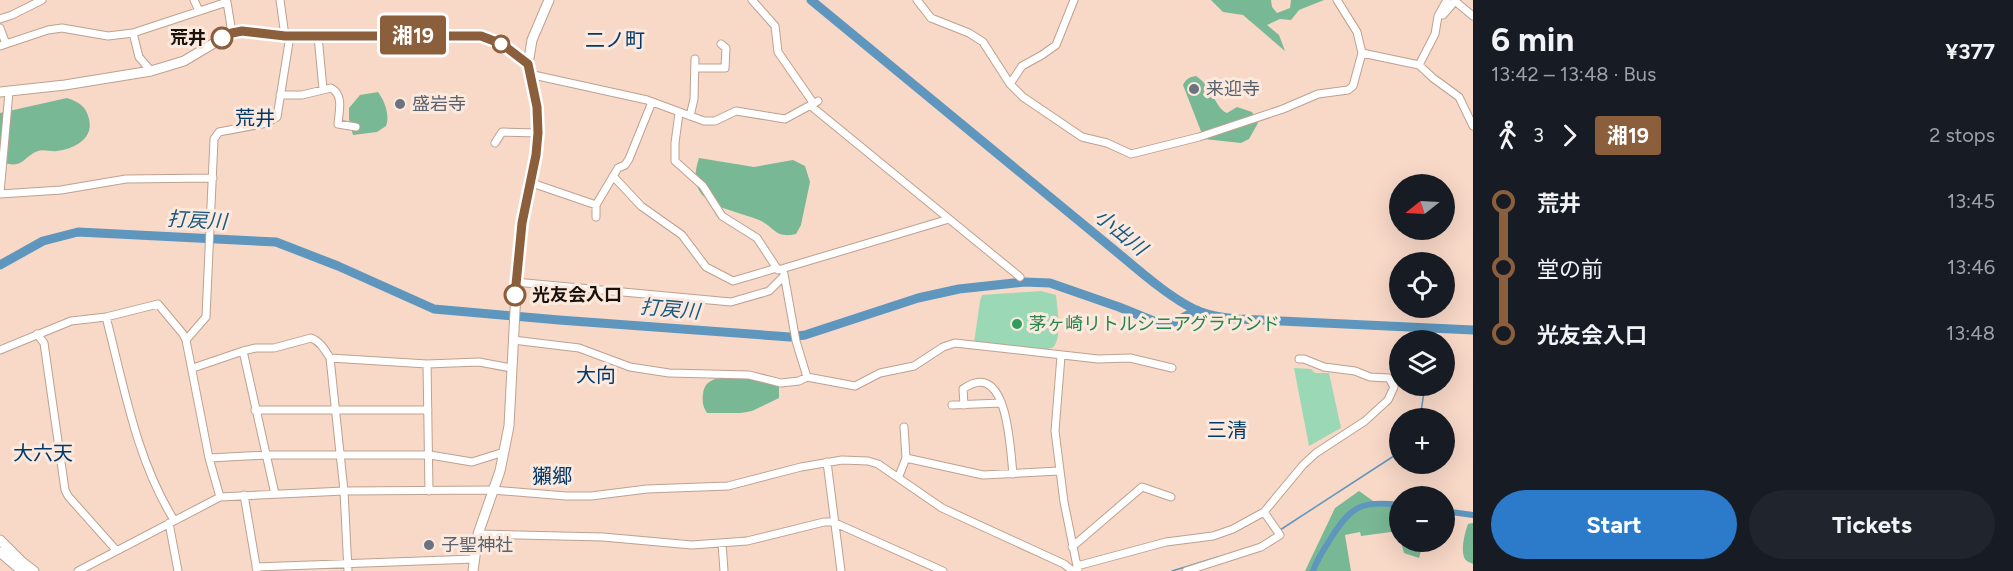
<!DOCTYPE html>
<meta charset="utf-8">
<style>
:root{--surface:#171b24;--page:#20242c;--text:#f1f3f6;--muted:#9ea1a6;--accent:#2c7bca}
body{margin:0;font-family:Figtree,"Noto Sans JP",sans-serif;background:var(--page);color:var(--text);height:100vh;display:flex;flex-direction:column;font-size:22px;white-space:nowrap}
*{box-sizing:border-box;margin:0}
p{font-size:20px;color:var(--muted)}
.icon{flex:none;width:33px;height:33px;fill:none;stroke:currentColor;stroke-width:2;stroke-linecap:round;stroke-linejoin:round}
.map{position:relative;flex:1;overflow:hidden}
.drawer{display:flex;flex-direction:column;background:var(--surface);width:540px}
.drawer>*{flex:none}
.badge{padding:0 12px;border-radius:4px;font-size:21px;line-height:39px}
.needle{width:39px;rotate:252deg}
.buttons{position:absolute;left:1389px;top:174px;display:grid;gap:12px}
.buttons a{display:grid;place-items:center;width:66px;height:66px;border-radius:50%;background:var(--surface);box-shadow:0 6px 24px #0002;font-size:30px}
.map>.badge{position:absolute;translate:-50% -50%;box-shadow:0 0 0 3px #fff}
.legs{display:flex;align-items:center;gap:9px;height:66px;padding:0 18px;font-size:20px}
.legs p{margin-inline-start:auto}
.summary{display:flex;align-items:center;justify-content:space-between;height:102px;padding:0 18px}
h1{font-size:33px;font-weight:700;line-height:45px}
.primary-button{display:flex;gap:12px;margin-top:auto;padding:12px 18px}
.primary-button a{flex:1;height:69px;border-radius:36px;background:var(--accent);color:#fff;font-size:24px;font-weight:700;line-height:69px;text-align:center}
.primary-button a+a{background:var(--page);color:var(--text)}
ul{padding:0 18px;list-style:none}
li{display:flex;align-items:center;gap:21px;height:66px;font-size:22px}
li i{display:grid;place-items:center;width:9px;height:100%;margin:0 8px;background:currentColor}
li i::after{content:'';width:15px;height:15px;margin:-8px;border:4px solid;border-radius:50%;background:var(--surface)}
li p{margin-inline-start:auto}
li:first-child i{background:linear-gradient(#0000 50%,currentColor 0)}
li:last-child i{background:linear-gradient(currentColor 50%,#0000 0)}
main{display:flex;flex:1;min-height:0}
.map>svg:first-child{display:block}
.green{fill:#9bd9b6}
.forest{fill:#79b895}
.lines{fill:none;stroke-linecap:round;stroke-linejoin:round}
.stream{stroke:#5e96bd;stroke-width:1.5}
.canal{stroke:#5e96bd;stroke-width:6}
.river{stroke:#5e96bd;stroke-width:9}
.street-casing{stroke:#bea190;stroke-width:9}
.secondary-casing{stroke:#bea190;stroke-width:11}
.street{stroke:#fff;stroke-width:7}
.secondary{stroke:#fff;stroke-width:9}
.line-1-casing{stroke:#fff;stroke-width:14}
.line-1{stroke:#8b5e3c;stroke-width:9}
.stop-1-dot{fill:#fff;stroke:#8b5e3c;stroke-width:3}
.worship-dot{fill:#6b7280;stroke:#fce9de;stroke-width:2}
.leisure-dot{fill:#2e9e5b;stroke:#fce9de;stroke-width:2}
.labels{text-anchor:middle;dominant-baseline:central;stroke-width:6;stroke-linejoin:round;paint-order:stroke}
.stop-label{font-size:18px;font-weight:bold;fill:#1b110b;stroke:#fce9de;text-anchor:end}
.worship-label{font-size:18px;fill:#5b616d;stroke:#fce9de;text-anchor:start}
.leisure-label{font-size:18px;fill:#27864d;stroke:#fce9de;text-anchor:start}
.neighbourhood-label{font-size:20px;fill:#013869;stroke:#fce9de}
.water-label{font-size:20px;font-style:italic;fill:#165880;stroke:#fce9de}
</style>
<main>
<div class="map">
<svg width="1473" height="571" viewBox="0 0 1473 571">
<rect width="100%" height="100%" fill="#f8d8c7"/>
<!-- green -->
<path class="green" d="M1041 291 1056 295C1057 306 1063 341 1052 348 1049 349 1046 349 1043 350L974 343 980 301 982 295Z
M1294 368 1311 369 1315 373H1329L1341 428 1309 446Z"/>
<!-- forest -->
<path class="forest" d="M1211 0H1271L1272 7 1277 13 1290 8 1291 0H1324L1299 10 1291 20 1280 19 1267 25 1279 35 1285 51 1243 15 1223 12Z
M1196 76C1213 87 1215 108 1227 113L1237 107 1252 112 1258 123 1249 139 1241 143 1204 139 1183 85C1186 79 1189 77 1196 76Z
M378 92C385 101 390 116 386 126L377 132 353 135 349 119V108L360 95Z
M67 98C79 102 86 106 89 119 94 139 74 149 57 151 51 152 44 149 38 151 22 157 23 171 0 161V113Z
M699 158 754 167 793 160 805 166 810 182 801 225 796 234C775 239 775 227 759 220 727 207 683 206 699 158Z
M744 377 776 382 779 387V398L752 411 741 413H707C703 407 702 402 703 394 705 374 728 378 744 377Z
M1359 491 1376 503 1399 507V535L1398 531 1361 536 1360 532 1345 535 1351 571H1305L1335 508Z
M1473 523V564C1471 563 1466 561 1465 559 1460 551 1465 532 1468 524Z
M1401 542H1435L1421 551 1419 558 1404 553Z"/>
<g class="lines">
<!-- stream -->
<path class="stream" d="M1429 340 1430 328
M1420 418 1425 386
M1280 530 1400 452
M1172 571 1218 557"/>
<!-- canal -->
<path class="canal" d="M1444 511 1473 515
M1313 571C1317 559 1324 549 1331 538 1351 506 1362 500 1400 505"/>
<!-- river -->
<path class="river" d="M811 0 1124 258C1144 275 1177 303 1201 312 1213 317 1226 318 1238 319L1473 330
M0 265 43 241 78 232 276 242 338 266 434 309 559 320 790 337 805 335 918 298 959 289 1024 282 1050 283 1119 307 1156 322H1175L1197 310"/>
<defs>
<path id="street" d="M194 0 199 11
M280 0 285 36
M752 0 775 26 778 52 814 104
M917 0 931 18 969 33 983 42 1010 84 1023 97 1082 137 1107 143 1131 154 1199 137 1283 109 1318 94 1348 90 1353 86 1362 53 1357 32 1337 0
M1455 1 1473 16
M1443 15 1456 0
M0 19 12 15 42 0
M0 28 6 44
M133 33 139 57 151 71
M318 36 323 89
M0 46 48 30 62 28 108 36 133 33 227 2 232 33
M1362 53 1419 65 1433 78 1459 97 1473 126
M1419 65 1435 34 1438 16 1447 0
M695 68H725L726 48 721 44
M529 74 647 100 704 121H715L736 111 785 119 818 101
M1010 84 1022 66 1042 55 1056 45 1074 0
M280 95H302L331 88C344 95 339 111 338 124L356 127
M811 106 1020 277
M679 113 675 143V161L703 186 722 216 757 238 778 270 949 219
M690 116 694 99 695 59
M495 143 502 132 538 133
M613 176 641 206 682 235 706 267 733 281 777 268
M529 182 596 205
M0 193 9 92
M0 194 61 190 126 179 213 178
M596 217V205L618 168 625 165 629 159 652 102
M784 274 796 341 807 377
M515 282 731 302 769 291 784 276
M106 317C124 386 136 459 174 520
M37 334 44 343 65 490 68 496 116 550
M186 340 206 317 214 139 219 132 267 123 277 117 290 36
M513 340 579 348 630 367 669 373 749 375 781 383 799 381 807 377 855 386 880 373 914 366 943 347 955 343 1098 359 1130 358 1172 368
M0 350 71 321 106 317 158 304 183 334 186 340 209 458 220 497
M243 351 275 494
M1061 356 1055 431 1064 502 1078 571
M330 358 427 364 479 362 511 368
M427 364 429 491
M193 368 243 351 256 348H274L311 338C320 341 325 350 330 358L344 491 348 571
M952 405 1001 403
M964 405 963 389C1008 357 1010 448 1013 474
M255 410H428
M209 458 267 455H430L472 462 504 452
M906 458 983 475 1059 471
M827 462 841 571
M899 476 906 458 904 427
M244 495 257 571
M169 523 178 571
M478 534 603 537 692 545 747 541 824 522H833L943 571
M722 543 724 571
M1072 547 1142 487 1171 497
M1077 566 1166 542 1213 536 1233 529 1264 512 1303 465 1316 453 1365 421 1388 400 1394 387 1389 378 1370 377 1355 371 1324 367 1304 359H1299
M256 567 474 559
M78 571 220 497 344 491 492 490 566 496H591L647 489 728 486 801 467 842 460 868 461 878 464 942 508 1064 564 1073 571
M1186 571 1261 547 1280 535 1264 512"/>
<path id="secondary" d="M0 92 65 85 151 71 184 61 226 36 242 31 285 36H481C499 41 513 52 528 64
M0 540 21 561 34 571
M0 552 22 571
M473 571 478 534 500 471 509 426 518 253 529 182 538 143 537 107 528 64 532 40 549 0"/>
</defs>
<!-- street casing -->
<use href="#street" class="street-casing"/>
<!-- secondary casing -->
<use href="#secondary" class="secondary-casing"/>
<!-- street -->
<use href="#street" class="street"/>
<!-- secondary -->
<use href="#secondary" class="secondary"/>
</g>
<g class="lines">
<defs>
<path id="line-1" d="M222 38 232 33 242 31 285 36H481L502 44 528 64 537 107 538 133 536 155 522 223 515 295"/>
</defs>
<!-- line-1 casing -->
<use href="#line-1" class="line-1-casing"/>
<!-- line-1 -->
<use href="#line-1" class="line-1"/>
</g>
<!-- markers -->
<g class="stop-1-dot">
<circle cx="222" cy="38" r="10"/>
<circle cx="501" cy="44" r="8"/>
<circle cx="515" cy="295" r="10"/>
</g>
<g class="worship-dot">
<circle cx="1194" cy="89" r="6"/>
<circle cx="400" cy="104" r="6"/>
<circle cx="429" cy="545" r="6"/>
</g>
<circle class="leisure-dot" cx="1017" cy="324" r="6"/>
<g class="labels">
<!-- stop labels -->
<g class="stop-label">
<text x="206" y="38">荒井</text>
<text x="532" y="295" text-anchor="start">光友会入口</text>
</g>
<!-- worship labels -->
<g class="worship-label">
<text x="1206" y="89">来迎寺</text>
<text x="412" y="104">盛岩寺</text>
<text x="441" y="545">子聖神社</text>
</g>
<!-- leisure labels -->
<g class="leisure-label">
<text x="1029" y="324">茅ヶ崎リトルシニアグラウンド</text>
</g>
<!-- neighbourhood labels -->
<g class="neighbourhood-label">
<text x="615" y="40">二ノ町</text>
<text x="255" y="118">荒井</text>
<text x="596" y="375">大向</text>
<text x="1227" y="430">三清</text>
<text x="43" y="453">大六天</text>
<text x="552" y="476">獺郷</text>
</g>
<!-- water labels -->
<g class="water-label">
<text transform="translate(197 220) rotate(3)">打戻川</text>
<text transform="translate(1121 232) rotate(39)">小出川</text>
<text transform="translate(670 309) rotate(5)">打戻川</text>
</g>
</g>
</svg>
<div class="buttons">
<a><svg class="needle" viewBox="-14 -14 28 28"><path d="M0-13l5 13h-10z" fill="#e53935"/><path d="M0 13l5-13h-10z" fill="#9ea1a6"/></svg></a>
<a><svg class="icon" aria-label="locate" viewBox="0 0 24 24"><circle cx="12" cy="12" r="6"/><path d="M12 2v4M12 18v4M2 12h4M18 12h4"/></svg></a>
<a><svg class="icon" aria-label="layers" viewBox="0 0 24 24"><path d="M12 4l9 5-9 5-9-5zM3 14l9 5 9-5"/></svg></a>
<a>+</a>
<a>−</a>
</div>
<b class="badge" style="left:413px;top:35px;background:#8b5e3c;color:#fff">湘19</b>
</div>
<section class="drawer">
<div class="summary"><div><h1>6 min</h1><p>13:42 – 13:48 · Bus</p></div><b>¥377</b></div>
<div class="legs"><svg class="icon" aria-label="walk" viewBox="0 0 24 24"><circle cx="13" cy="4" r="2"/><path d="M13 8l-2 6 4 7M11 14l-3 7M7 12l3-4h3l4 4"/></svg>3<svg class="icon" aria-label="forward" viewBox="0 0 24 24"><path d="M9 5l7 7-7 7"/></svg><b class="badge" style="background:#8b5e3c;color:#fff">湘19</b><p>2 stops</p></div>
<ul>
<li><i style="color:#8b5e3c"></i><b>荒井</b><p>13:45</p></li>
<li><i style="color:#8b5e3c"></i><span>堂の前</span><p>13:46</p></li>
<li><i style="color:#8b5e3c"></i><b>光友会入口</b><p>13:48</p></li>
</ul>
<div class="primary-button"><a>Start</a><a>Tickets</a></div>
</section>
</main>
